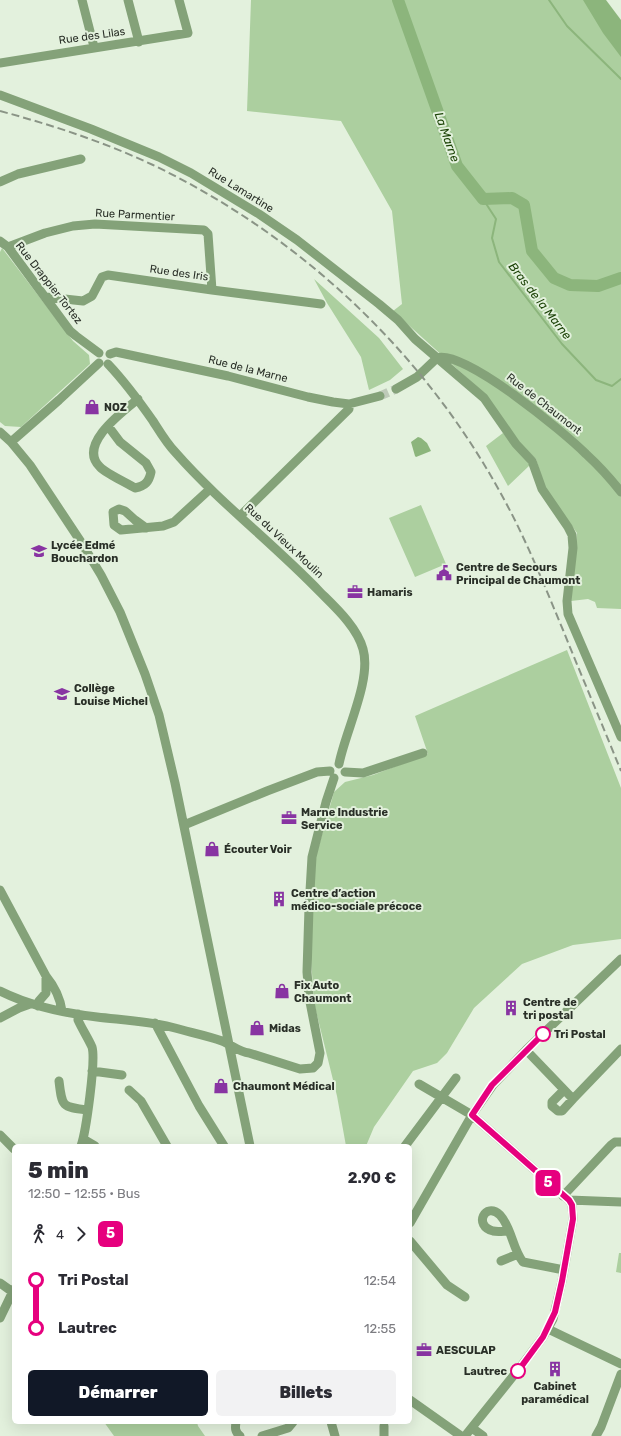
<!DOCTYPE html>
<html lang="fr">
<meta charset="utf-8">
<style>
:root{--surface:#fff;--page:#f2f2f3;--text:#2b2b33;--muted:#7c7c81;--accent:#111827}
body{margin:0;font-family:Rubik,sans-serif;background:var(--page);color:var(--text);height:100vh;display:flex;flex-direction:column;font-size:15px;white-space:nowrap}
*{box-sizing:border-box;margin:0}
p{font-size:13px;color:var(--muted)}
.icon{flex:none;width:22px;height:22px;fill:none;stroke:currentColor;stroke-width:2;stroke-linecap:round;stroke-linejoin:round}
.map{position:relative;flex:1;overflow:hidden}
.panel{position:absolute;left:12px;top:1144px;width:400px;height:280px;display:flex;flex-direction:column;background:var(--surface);border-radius:6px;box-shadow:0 4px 16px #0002}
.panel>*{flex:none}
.badge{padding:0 8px;border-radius:6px;font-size:14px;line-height:26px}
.map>.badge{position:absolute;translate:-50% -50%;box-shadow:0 0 0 2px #fff}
.legs{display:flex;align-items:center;gap:6px;height:44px;padding:0 16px;font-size:13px}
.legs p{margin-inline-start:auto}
.summary{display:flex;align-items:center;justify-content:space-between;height:68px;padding:0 16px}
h1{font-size:22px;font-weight:800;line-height:30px}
.primary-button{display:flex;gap:8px;margin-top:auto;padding:8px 16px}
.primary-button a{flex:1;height:46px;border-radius:6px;background:var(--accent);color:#fff;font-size:16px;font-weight:800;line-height:46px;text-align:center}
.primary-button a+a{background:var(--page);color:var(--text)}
ul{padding:0 16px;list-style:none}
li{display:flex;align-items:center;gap:14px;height:48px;font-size:15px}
li i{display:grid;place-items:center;width:6px;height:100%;margin:0 5px;background:currentColor}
li i::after{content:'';width:10px;height:10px;margin:-5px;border:3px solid;border-radius:50%;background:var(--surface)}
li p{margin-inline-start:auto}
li:first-child i{background:linear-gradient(#0000 50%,currentColor 0)}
li:last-child i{background:linear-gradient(currentColor 50%,#0000 0)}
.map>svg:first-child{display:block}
.green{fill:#accf9f}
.water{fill:#8cb57c}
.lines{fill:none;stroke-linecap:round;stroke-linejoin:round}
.stream{stroke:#8cb57c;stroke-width:2}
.river{stroke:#8cb57c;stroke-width:12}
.minor-tunnel{stroke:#becab9;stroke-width:9;stroke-dasharray:9 4.5;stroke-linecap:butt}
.minor{stroke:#84a279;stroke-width:9}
.rail{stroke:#8a9486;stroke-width:2;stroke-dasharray:8 4;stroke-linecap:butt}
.line-1-casing{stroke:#fff;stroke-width:9}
.line-1{stroke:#e6007e;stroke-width:6}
.stop-1-dot{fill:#fff;stroke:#e6007e;stroke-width:2}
.labels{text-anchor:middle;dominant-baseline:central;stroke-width:4;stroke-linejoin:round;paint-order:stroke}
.street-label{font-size:11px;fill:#292f27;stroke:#e3f1dd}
.poi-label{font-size:11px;font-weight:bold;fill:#292f27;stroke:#e3f1dd;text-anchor:start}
.stop-label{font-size:11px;font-weight:bold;fill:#292f27;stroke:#e3f1dd;text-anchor:start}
.water-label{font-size:12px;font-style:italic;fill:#1b4206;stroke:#e3f1dd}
</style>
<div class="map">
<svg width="621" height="1436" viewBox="0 0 621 1436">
<rect width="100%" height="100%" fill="#e3f1dd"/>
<!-- green -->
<path class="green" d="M251 0H597L621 31V609L597 608 595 602 588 599 571 601 577 533 545 488 536 459 517 440 487 396 393 311 402 304 392 211 341 121 247 111Z
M2 248 73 341 89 355 90 364 21 427 5 426 0 422V252Z
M314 279 379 338 403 369 390 380 369 390 361 357 327 303Z
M503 433 530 465 508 486 486 446Z
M421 505 446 564 415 577 389 518Z
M567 650 621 788V939L573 945 522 964 474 1008 447 1053 437 1063 413 1071 374 1127 366 1146H346L337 1096 314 1003 310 943 316 856 334 792 345 782 373 775 428 754 415 716Z
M619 1253H621V1273L616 1272Z
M104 1422H197L198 1426 205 1436H114Z"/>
<!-- water -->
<path class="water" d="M583 0H606L621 20V57L603 33Z
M418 437 421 438 427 443 431 451 416 457 415 456 411 442Z"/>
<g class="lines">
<!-- stream -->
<path class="stream" d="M549 0 567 26 617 75 621 79
M483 199 496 219 492 238 499 262 562 344 596 380 612 386 621 379"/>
<!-- river -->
<path class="river" d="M398 0 457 166 483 199 512 198 524 205 532 251 554 278 570 285 598 286 621 278"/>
<!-- minor-tunnel -->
<path class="minor-tunnel" d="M380 396 396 389"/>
<!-- minor -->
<path class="minor" d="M82 0 94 47
M128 0 139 42
M0 63 188 33 179 0
M0 95 91 129 159 157 191 173 259 214 297 240 379 304 398 320 415 339 484 398 516 444 532 461 542 489 568 527 572 535 573 548 567 601 568 614 621 737
M0 182 18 174 81 159
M0 241 8 247 70 331 76 336 99 353
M8 247 45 233 73 226 95 224 204 230 208 234 212 290
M46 297 83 301 92 296 102 277 108 275 212 290 321 304
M110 354 116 352 228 376 308 397 333 402 349 404 380 396
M437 358C464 349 565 433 586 454 598 465 610 478 621 492
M108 364C125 382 139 401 153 421 160 432 167 444 176 453 220 503 274 544 320 592 336 608 357 627 363 649 372 680 345 732 339 764
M396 389 417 377 437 358
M108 426 120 442 146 463 151 472C149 482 145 486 135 488 125 482 107 474 100 467 77 445 122 412 138 399
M0 432 11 442 30 465 81 542 101 575 120 612 145 674 159 715 175 783 250 1146
M11 442 59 400 99 363
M240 516 349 409V404
M146 528 135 520 125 511 119 509 113 512 114 525 121 530 163 526 174 522 210 489
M345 772 363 773 423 753
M184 825 267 791 317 772 330 771
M0 890 46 976C55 987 60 997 62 1011
M0 991C30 1006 63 1013 97 1017 123 1020 149 1021 175 1028 189 1032 209 1036 222 1041 232 1045 239 1052 249 1053L300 1069 313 1068 318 1063 320 1053 309 997 307 972 309 908 312 857 326 802 334 778
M38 1006 39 1001 46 993V976
M78 1014V1020C82 1029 88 1038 92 1047 96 1060 86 1132 81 1146
M0 1018 19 1008 30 1004
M155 1023 199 1106 224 1146
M526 1050 573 1099 621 1049
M92 1071 122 1075
M59 1081C62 1107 62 1107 87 1110
M419 1084 472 1115 569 1200 572 1205 573 1219 562 1281 553 1319 543 1337 522 1365 465 1436
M129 1090 141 1101 167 1146
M564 1090 552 1102V1106L558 1111H562L573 1099
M0 1135 14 1149
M83 1139 95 1146
M405 1146 456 1078
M563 1196 611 1145 615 1142H621
M569 1200 621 1202
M410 1223 472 1115 493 1085 526 1050 621 959
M509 1231C504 1231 498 1232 493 1231 473 1226 485 1201 500 1215 512 1228 512 1248 523 1262L564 1270
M410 1241 447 1285 465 1297
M501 1261 518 1254
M0 1283 14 1293
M0 1318 14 1289
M548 1329 621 1364
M410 1400 461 1436
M236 1422C235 1428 235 1432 240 1436
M331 1422 335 1436
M384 1426V1436
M472 1428 483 1436
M262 1436 288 1428 293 1422
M596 1436 601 1427 621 1374"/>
<!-- rail -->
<path class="rail" d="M0 111C52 125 104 142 153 165 303 237 428 356 506 503 528 544 545 587 563 630 582 677 602 724 621 771"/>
</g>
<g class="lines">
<defs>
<path id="line-1" d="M518 1371 543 1337 555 1312 562 1281 573 1219 572 1205 569 1200 472 1115 492 1085 543 1034"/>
</defs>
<!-- line-1 casing -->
<use href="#line-1" class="line-1-casing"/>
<!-- line-1 -->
<use href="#line-1" class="line-1"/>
</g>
<!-- icons -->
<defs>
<symbol id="shop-bare" viewBox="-9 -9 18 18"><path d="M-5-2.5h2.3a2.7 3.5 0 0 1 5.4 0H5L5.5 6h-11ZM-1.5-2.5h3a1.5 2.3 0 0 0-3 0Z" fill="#8834a2" stroke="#e3f1dd" stroke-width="2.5" paint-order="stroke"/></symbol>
<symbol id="school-bare" viewBox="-9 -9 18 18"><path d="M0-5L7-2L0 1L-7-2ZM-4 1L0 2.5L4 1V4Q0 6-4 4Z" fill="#8834a2" stroke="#e3f1dd" stroke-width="2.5" paint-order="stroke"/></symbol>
<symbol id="civic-bare" viewBox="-9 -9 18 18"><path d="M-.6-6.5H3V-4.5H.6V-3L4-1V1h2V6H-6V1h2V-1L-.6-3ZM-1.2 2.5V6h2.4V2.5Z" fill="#8834a2" stroke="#e3f1dd" stroke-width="2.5" paint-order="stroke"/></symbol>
<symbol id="office-bare" viewBox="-9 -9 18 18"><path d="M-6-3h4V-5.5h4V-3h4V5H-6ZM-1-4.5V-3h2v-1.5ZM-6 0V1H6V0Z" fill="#8834a2" stroke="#e3f1dd" stroke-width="2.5" paint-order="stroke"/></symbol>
<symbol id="building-bare" viewBox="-9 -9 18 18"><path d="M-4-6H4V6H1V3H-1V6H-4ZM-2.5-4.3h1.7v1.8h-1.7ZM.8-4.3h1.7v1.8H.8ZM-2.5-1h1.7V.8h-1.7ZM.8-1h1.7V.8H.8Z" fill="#8834a2" stroke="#e3f1dd" stroke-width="2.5" paint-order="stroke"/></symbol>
</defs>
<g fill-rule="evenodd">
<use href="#shop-bare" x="81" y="396" width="22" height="22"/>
<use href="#school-bare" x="28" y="540" width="22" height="22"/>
<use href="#civic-bare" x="433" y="562" width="22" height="22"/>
<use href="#office-bare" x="344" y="581" width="22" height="22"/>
<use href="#school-bare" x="51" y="683" width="22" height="22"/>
<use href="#office-bare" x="278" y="807" width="22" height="22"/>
<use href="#shop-bare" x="201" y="838" width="22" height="22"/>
<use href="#building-bare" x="268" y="888" width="22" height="22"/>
<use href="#shop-bare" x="271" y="980" width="22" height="22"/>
<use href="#building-bare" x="500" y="997" width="22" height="22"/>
<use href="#shop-bare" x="246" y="1017" width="22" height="22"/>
<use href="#shop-bare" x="210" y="1075" width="22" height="22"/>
<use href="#office-bare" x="413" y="1339" width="22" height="22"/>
<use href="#building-bare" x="544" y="1358" width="22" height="22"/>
</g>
<!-- markers -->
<g class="stop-1-dot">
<circle cx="543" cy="1034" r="7"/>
<circle cx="518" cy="1371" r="7"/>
</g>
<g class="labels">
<!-- street labels -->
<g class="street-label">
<text transform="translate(92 36) rotate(-8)">Rue des Lilas</text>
<text transform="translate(241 190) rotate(32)">Rue Lamartine</text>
<text transform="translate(135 215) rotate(3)">Rue Parmentier</text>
<text transform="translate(179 273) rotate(8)">Rue des Iris</text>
<text transform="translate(49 283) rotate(52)">Rue Drappier Tortez</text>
<text transform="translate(248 369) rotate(14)">Rue de la Marne</text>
<text transform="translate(544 404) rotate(38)">Rue de Chaumont</text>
<text transform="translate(284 541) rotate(43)">Rue du Vieux Moulin</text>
</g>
<!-- poi labels -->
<g class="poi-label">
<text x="104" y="407">NOZ</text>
<text x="51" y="545">Lycée Edmé<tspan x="51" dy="13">Bouchardon</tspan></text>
<text x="456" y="567">Centre de Secours<tspan x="456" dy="13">Principal de Chaumont</tspan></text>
<text x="367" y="592">Hamaris</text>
<text x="74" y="688">Collège<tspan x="74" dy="13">Louise Michel</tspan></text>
<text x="301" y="812">Marne Industrie<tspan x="301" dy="13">Service</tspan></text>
<text x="224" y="849">Écouter Voir</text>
<text x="291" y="893">Centre d’action<tspan x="291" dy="13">médico-sociale précoce</tspan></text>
<text x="294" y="985">Fix Auto<tspan x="294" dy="13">Chaumont</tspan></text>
<text x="523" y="1002">Centre de<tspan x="523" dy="13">tri postal</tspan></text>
<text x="269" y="1028">Midas</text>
<text x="233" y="1086">Chaumont Médical</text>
<text x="436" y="1350">AESCULAP</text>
<text x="555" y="1386" text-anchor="middle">Cabinet<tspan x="555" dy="13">paramédical</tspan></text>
</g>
<!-- stop labels -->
<g class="stop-label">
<text x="554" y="1034">Tri Postal</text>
<text x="507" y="1371" text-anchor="end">Lautrec</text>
</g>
<!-- water labels -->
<g class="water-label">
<text transform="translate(447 137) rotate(70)">La Marne</text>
<text transform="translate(540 301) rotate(52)">Bras de la Marne</text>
</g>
</g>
</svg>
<b class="badge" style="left:548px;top:1183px;background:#e6007e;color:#fff">5</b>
<section class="panel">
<div class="summary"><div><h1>5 min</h1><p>12:50 – 12:55 · Bus</p></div><b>2.90 €</b></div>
<div class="legs"><svg class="icon" aria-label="walk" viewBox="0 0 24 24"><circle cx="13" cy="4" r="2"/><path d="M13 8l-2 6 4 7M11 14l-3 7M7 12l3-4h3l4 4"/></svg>4<svg class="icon" aria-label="forward" viewBox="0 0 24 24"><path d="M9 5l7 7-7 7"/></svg><b class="badge" style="background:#e6007e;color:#fff">5</b></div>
<ul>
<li><i style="color:#e6007e"></i><b>Tri Postal</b><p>12:54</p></li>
<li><i style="color:#e6007e"></i><b>Lautrec</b><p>12:55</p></li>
</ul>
<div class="primary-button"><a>Démarrer</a><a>Billets</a></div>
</section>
</div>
